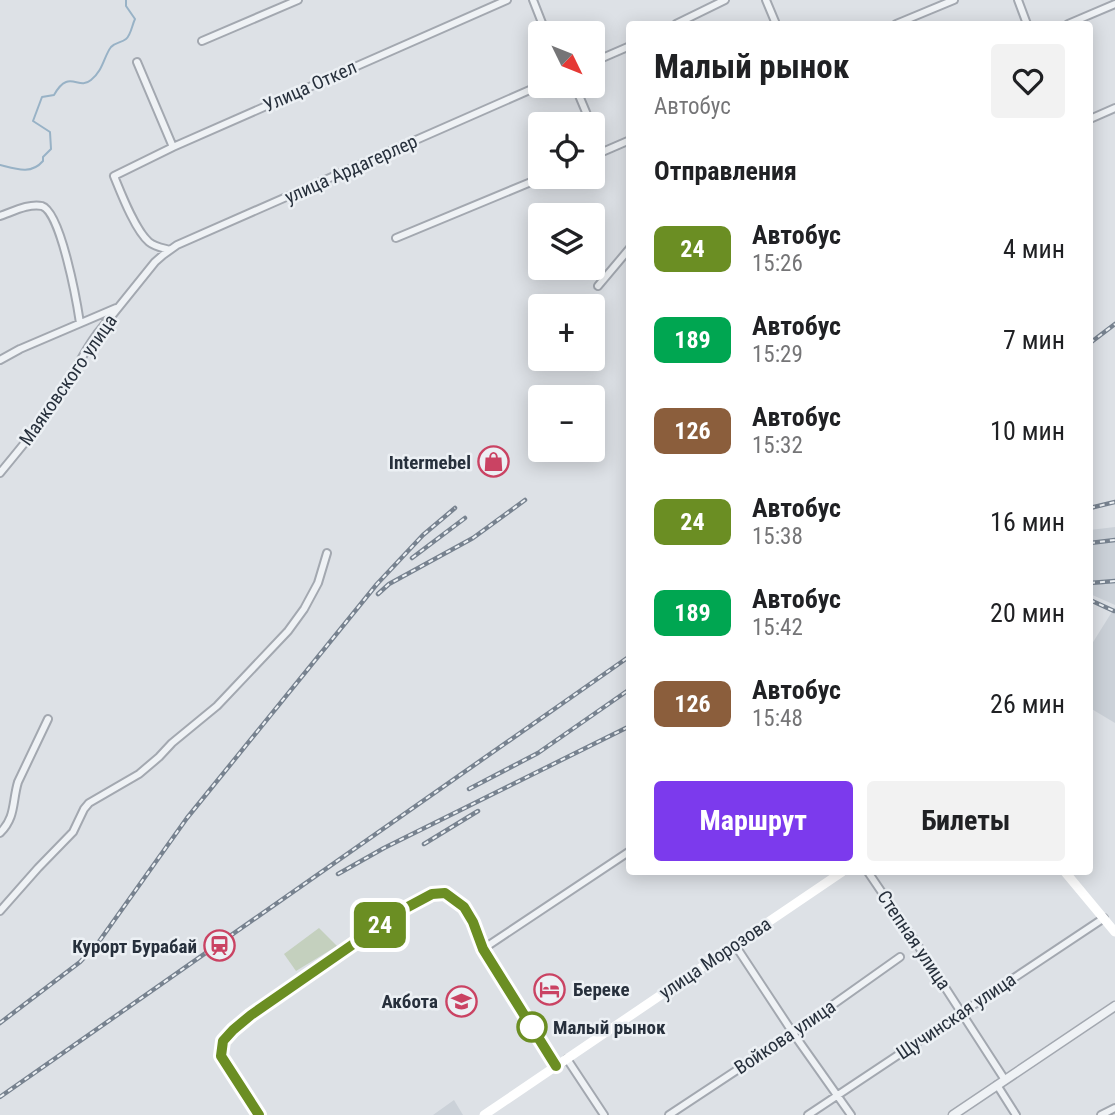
<!DOCTYPE html>
<html lang="ru">
<meta charset="utf-8">
<style>
:root{--surface:#fff;--page:#f2f2f2;--text:#202124;--muted:#757577;--accent:#7c3aed}
body{margin:0;font-family:"Roboto Condensed",sans-serif;background:var(--page);color:var(--text);height:100vh;display:flex;flex-direction:column;font-size:26px;white-space:nowrap}
*{box-sizing:border-box;margin:0}
p{font-size:23px;color:var(--muted)}
.icon{flex:none;width:38px;height:38px;fill:none;stroke:currentColor;stroke-width:2;stroke-linecap:round;stroke-linejoin:round}
.map{position:relative;flex:1;overflow:hidden}
.drawer{position:absolute;left:626px;top:21px;width:467px;height:854px;display:flex;flex-direction:column;background:var(--surface);border-radius:7px;box-shadow:0 4px 18px #0003}
.drawer>*{flex:none}
.badge{padding:0 14px;border-radius:10px;font-size:24px;line-height:46px}
.needle{width:46px;rotate:133deg}
.controls{position:absolute;left:528px;top:21px;display:grid;gap:14px}
.controls a{display:grid;place-items:center;width:77px;height:77px;border-radius:7px;background:var(--surface);box-shadow:0 4px 18px #0003;font-size:35px}
.map>.badge{position:absolute;translate:-50% -50%;box-shadow:0 0 0 4px #fff}
h2{padding:0 28px;font-size:26px;line-height:63px}
.round{display:grid;place-items:center;flex:none;width:74px;height:74px;border-radius:7px;background:var(--page)}
.headline{display:flex;align-items:center;justify-content:space-between;height:119px;padding:0 28px}
h1{font-size:33px;font-weight:700;line-height:52px}
.button{display:flex;gap:14px;margin-top:auto;padding:14px 28px}
.button a{flex:1;height:80px;border-radius:7px;background:var(--accent);color:#fff;font-size:28px;font-weight:700;line-height:80px;text-align:center}
.button a+a{background:var(--page);color:var(--text)}
ul{padding:0;list-style:none}
li{display:flex;align-items:center;gap:21px;height:91px;padding:0 28px}
li div{flex:1}
li b{display:block;font-size:26px}
li em{font-style:normal}
li .badge{min-width:77px;font-weight:700;text-align:center}
.map>svg:first-child{display:block}
.built{fill:#cbd1d8}
.green{fill:#c4d0be}
.lines{fill:none;stroke-linecap:round;stroke-linejoin:round}
.stream{stroke:#98b2c6;stroke-width:2}
.minor-casing{stroke:#a3a8b0;stroke-width:10}
.tertiary-casing{stroke:#a3a8b0;stroke-width:11}
.minor{stroke:#eff2f5;stroke-width:6}
.tertiary{stroke:#eff2f5;stroke-width:8}
.secondary{stroke:#fff;stroke-width:9}
.rail-casing{stroke:#77828f;stroke-width:4.5}
.rail{stroke:#ecf0f4;stroke-width:2;stroke-dasharray:5;stroke-linecap:butt}
.line-casing{stroke:#fff;stroke-width:16}
.line{stroke:#6b8e23;stroke-width:10}
.stop-dot{fill:#fff;stroke:#6b8e23;stroke-width:3.5}
.labels{text-anchor:middle;dominant-baseline:central;stroke-width:5;stroke-linejoin:round;paint-order:stroke}
.street-label{font-size:19px;fill:#27303c;stroke:#ecf0f4}
.poi-label{font-size:19px;font-weight:bold;fill:#27303c;stroke:#ecf0f4;text-anchor:end}
.stop-label{font-size:19px;font-weight:bold;fill:#27303c;stroke:#ecf0f4;text-anchor:start}
</style>
<div class="map">
<svg width="1115" height="1115" viewBox="0 0 1115 1115">
<rect width="100%" height="100%" fill="#dde1e6"/>
<!-- built -->
<path class="built" d="M1115 527V605L1090 594V530Z
M1115 607V723L1090 708V647Z
M454 1100 463 1115H433Z"/>
<!-- green -->
<path class="green" d="M319 928 337 946 296 971 284 954Z"/>
<g class="lines">
<!-- stream -->
<path class="stream" d="M0 165C16 169 31 175 43 161V157L51 149 50 132 33 121 42 97 54 95C69 68 78 91 91 80 103 71 104 56 111 47 116 42 121 43 126 39 131 35 132 25 135 19L126 6V0"/>
<defs>
<path id="minor" d="M533 0 546 33
M766 0 776 24
M1018 0 1027 24
M676 24 725 0
M896 24 954 0
M1068 24 1115 4
M202 41 298 0
M137 62 173 147
M593 62 630 46
M575 86 591 124
M1090 119 1115 108
M593 130 602 152
M593 156 630 140
M0 216C12 212 29 203 42 206 61 212 77 303 80 323
M396 238 543 177
M170 250C163 248 155 247 149 242 135 230 121 193 114 176L173 147 507 0
M598 286 630 248
M0 360 20 349 116 308
M0 473C20 449 40 425 58 399 72 378 82 354 97 334L155 262 163 255 177 245 541 85
M0 833C16 817 12 802 18 782L48 719
M868 872 917 944 1005 1080
M0 911 38 868 73 832 84 809 89 803 139 774 159 757 172 743 217 706 288 631 304 609 318 583 327 553
M735 945 793 1033 851 1115
M483 949 630 851
M567 1059 604 1115
M997 1085 1016 1115
M259 1115 221 1056C222 1036 237 1026 251 1015L404 909 432 894 445 893 464 907 473 922 483 949 556 1066
M669 1115 793 1033 900 957
M808 1115 1104 918
M1101 1115 1115 1108"/>
<path id="tertiary" d="M953 1115 1115 1006"/>
</defs>
<!-- minor casing -->
<use href="#minor" class="minor-casing"/>
<!-- tertiary casing -->
<use href="#tertiary" class="tertiary-casing"/>
<!-- minor -->
<use href="#minor" class="minor"/>
<!-- tertiary -->
<use href="#tertiary" class="tertiary"/>
<!-- secondary -->
<path class="secondary" d="M1065 872 1115 932
M484 1115 842 872"/>
<defs>
<path id="rail" d="M1090 343 1115 324
M1090 508 1115 502
M1090 543 1115 540
M412 558 465 518
M1090 583 1115 581
M378 594 389 584 473 538 525 500
M1090 600 1114 611
M469 789 538 753 630 689
M424 844 478 811
M338 874 384 848 630 726
M0 1023 80 962 98 943 187 818 377 584 423 535 455 508
M0 1097 630 656"/>
</defs>
<!-- rail casing -->
<use href="#rail" class="rail-casing"/>
<!-- rail -->
<use href="#rail" class="rail"/>
</g>
<g class="lines">
<defs>
<path id="line" d="M259 1115 221 1056 223 1041 233 1030 251 1015 404 909 432 894 445 893 464 907 473 922 483 949 556 1066"/>
</defs>
<!-- line casing -->
<use href="#line" class="line-casing"/>
<!-- line -->
<use href="#line" class="line"/>
</g>
<!-- icons -->
<defs>
<symbol id="shop-ring" viewBox="-11 -11 22 22"><circle r="9.5" fill="#ecf0f4" stroke="#ca4363" stroke-width="1.5"/><path d="M-5-2.5h2.3a2.7 3.5 0 0 1 5.4 0H5L5.5 6h-11ZM-1.5-2.5h3a1.5 2.3 0 0 0-3 0Z" fill="#ca4363"/></symbol>
<symbol id="station-ring" viewBox="-11 -11 22 22"><circle r="9.5" fill="#ecf0f4" stroke="#ca4363" stroke-width="1.5"/><path d="M-3-6H3Q5-6 5-4V2Q5 4 3 4L4.5 6H3L1.5 4h-3L-3 6H-4.5L-3 4Q-5 4-5 2V-4Q-5-6-3-6ZM-3.5-4v3h7v-3ZM-3.5 1v1.5H-2V1ZM2 1v1.5H3.5V1Z" fill="#ca4363"/></symbol>
<symbol id="hotel-ring" viewBox="-11 -11 22 22"><circle r="9.5" fill="#ecf0f4" stroke="#ca4363" stroke-width="1.5"/><path d="M-6-4.5h1.5V1H6V5H4.5V3h-9V5H-6ZM-4 0a1.8 1.8 0 1 1 3.6 0ZM.5 0V-2.5h3Q6-2.5 6 0Z" fill="#ca4363"/></symbol>
<symbol id="school-ring" viewBox="-11 -11 22 22"><circle r="9.5" fill="#ecf0f4" stroke="#ca4363" stroke-width="1.5"/><path d="M0-5L7-2L0 1L-7-2ZM-4 1L0 2.5L4 1V4Q0 6-4 4Z" fill="#ca4363"/></symbol>
</defs>
<g fill-rule="evenodd">
<use href="#shop-ring" x="476" y="444" width="35" height="35"/>
<use href="#station-ring" x="202" y="928" width="35" height="35"/>
<use href="#hotel-ring" x="532" y="972" width="35" height="35"/>
<use href="#school-ring" x="444" y="984" width="35" height="35"/>
</g>
<!-- markers -->
<circle class="stop-dot" cx="532" cy="1027" r="14"/>
<g class="labels">
<!-- street labels -->
<g class="street-label">
<text transform="translate(310 86) rotate(-24)">Улица Откел</text>
<text transform="translate(351 169) rotate(-24)">улица Ардагерлер</text>
<text transform="translate(68 380) rotate(-55)">Маяковского улица</text>
<text transform="translate(914 940) rotate(56)">Степная улица</text>
<text transform="translate(715 958) rotate(-34)">улица Морозова</text>
<text transform="translate(956 1016) rotate(-34)">Щучинская улица</text>
<text transform="translate(785 1037) rotate(-34)">Войкова улица</text>
</g>
<!-- poi labels -->
<g class="poi-label">
<text x="471" y="462">Intermebel</text>
<text x="197" y="946">Курорт Бурабай</text>
<text x="573" y="989" text-anchor="start">Береке</text>
<text x="438" y="1001">Акбота</text>
</g>
<!-- stop labels -->
<g class="stop-label">
<text x="553" y="1027">Малый рынок</text>
</g>
</g>
</svg>
<div class="controls">
<a><svg class="needle" viewBox="-14 -14 28 28"><path d="M0-13l5 13h-10z" fill="#e53935"/><path d="M0 13l5-13h-10z" fill="#757577"/></svg></a>
<a><svg class="icon" aria-label="locate" viewBox="0 0 24 24"><circle cx="12" cy="12" r="6"/><path d="M12 2v4M12 18v4M2 12h4M18 12h4"/></svg></a>
<a><svg class="icon" aria-label="layers" viewBox="0 0 24 24"><path d="M12 4l9 5-9 5-9-5zM3 14l9 5 9-5"/></svg></a>
<a>+</a>
<a>−</a>
</div>
<b class="badge" style="left:380px;top:925px;background:#6b8e23;color:#fff">24</b>
<section class="drawer">
<div class="headline"><div><h1>Малый рынок</h1><p>Автобус</p></div><a class="round"><svg class="icon" aria-label="heart" viewBox="0 0 24 24"><path d="M12 20l-8-8c-3-5 5-10 8-4 3-6 11-1 8 4z"/></svg></a></div>
<h2>Отправления</h2>
<ul>
<li><span class="badge" style="background:#6b8e23;color:#fff">24</span><div><b>Автобус</b><p>15:26</p></div><em>4 мин</em></li>
<li><span class="badge" style="background:#00a651;color:#fff">189</span><div><b>Автобус</b><p>15:29</p></div><em>7 мин</em></li>
<li><span class="badge" style="background:#8b5e3c;color:#fff">126</span><div><b>Автобус</b><p>15:32</p></div><em>10 мин</em></li>
<li><span class="badge" style="background:#6b8e23;color:#fff">24</span><div><b>Автобус</b><p>15:38</p></div><em>16 мин</em></li>
<li><span class="badge" style="background:#00a651;color:#fff">189</span><div><b>Автобус</b><p>15:42</p></div><em>20 мин</em></li>
<li><span class="badge" style="background:#8b5e3c;color:#fff">126</span><div><b>Автобус</b><p>15:48</p></div><em>26 мин</em></li>
</ul>
<div class="button"><a>Маршрут</a><a>Билеты</a></div>
</section>
</div>
